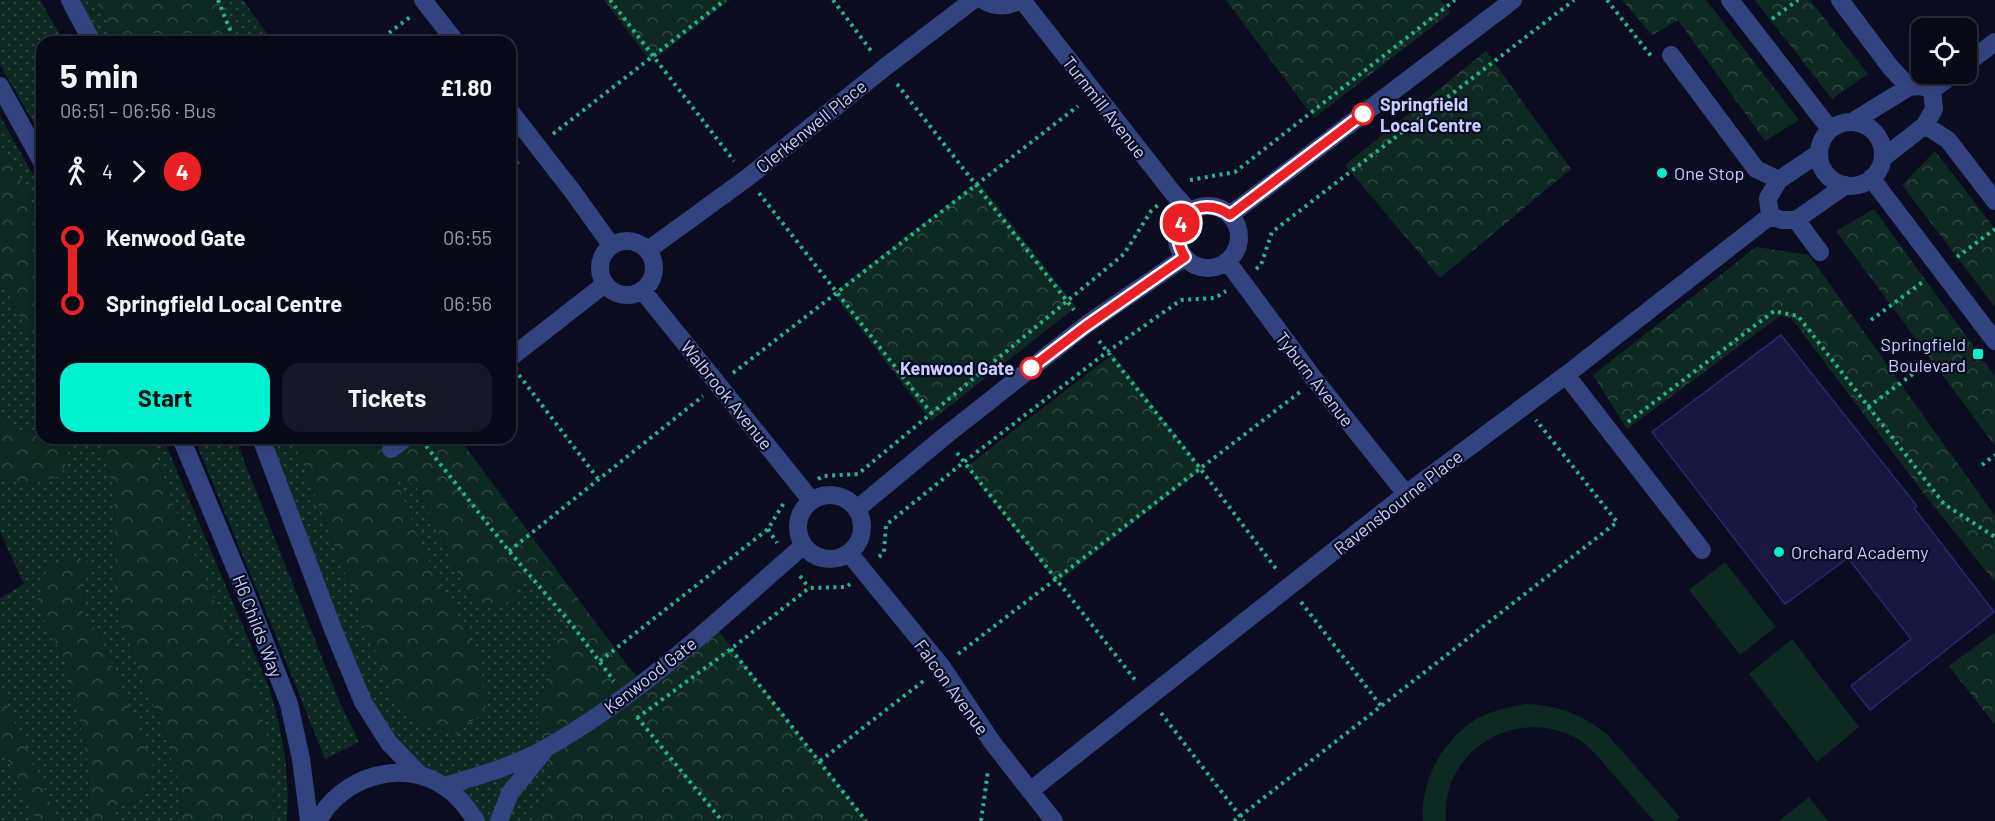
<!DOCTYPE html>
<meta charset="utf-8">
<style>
:root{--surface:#080917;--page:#161724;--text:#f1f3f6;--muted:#989aa1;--line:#292a36;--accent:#00f3d1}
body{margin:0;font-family:Barlow,sans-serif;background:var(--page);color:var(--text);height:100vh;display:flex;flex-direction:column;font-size:22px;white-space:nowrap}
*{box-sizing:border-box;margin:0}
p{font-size:20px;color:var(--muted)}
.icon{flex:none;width:33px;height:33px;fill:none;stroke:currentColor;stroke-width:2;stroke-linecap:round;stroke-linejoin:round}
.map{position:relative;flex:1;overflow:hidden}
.side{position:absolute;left:36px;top:36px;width:480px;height:408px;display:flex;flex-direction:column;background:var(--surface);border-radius:18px;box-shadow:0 3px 9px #0003,0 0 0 2px var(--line)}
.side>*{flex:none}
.badge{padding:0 12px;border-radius:20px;font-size:21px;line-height:39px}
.buttons{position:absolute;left:1911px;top:18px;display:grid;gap:12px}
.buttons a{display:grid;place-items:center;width:66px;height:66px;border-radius:12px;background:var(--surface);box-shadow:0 3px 9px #0003,0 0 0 2px var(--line);font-size:30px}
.map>.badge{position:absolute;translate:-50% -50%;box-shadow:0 0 0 3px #fff}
.legs{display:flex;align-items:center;gap:9px;height:66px;padding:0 24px;font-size:20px}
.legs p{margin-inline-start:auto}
.headline{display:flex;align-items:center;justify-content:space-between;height:102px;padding:0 24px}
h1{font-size:33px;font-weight:700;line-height:45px}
.cta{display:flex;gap:12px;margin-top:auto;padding:12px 24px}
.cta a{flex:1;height:69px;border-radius:18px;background:var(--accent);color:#111;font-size:24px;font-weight:700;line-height:69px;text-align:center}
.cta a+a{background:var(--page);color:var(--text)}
ul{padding:0 24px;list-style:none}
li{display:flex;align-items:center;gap:21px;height:66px;font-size:22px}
li i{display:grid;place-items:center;width:9px;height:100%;margin:0 8px;background:currentColor}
li i::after{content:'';width:15px;height:15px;margin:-8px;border:4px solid;border-radius:50%;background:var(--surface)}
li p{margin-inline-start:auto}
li:first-child i{background:linear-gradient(#0000 50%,currentColor 0)}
li:last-child i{background:linear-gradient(currentColor 50%,#0000 0)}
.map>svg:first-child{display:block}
.grass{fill:url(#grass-dots)}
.forest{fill:url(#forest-crowns)}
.garden{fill:#0e2921}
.building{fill:#161840;stroke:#272a6e;stroke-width:1.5}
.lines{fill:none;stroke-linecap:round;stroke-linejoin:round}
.path{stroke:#26b58a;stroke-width:4;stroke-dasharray:3 4.5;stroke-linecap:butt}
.minor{stroke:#334380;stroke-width:18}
.line-1-casing{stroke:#fff;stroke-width:14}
.line-1{stroke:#ec1f25;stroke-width:9}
.stop-1-dot{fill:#fff;stroke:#ec1f25;stroke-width:3}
.poi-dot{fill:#00f3d1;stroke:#0b0c1f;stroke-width:2}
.labels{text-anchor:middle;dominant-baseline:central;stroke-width:4.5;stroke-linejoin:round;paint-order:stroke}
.stop-label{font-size:18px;font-weight:bold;fill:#c8cfff;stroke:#0b0c1f;text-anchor:start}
.street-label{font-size:18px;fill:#c8cfff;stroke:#0b0c1f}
.poi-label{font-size:18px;fill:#c8cfff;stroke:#0b0c1f;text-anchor:start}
</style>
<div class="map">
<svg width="1995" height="821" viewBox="0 0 1995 821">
<defs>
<pattern id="grass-dots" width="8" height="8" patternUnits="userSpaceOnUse" patternTransform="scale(1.5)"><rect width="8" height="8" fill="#0e2921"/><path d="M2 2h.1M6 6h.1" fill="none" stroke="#304742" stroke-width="1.8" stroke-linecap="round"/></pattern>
<pattern id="forest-crowns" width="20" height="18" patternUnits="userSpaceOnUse" patternTransform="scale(1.5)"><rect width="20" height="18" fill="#0e2921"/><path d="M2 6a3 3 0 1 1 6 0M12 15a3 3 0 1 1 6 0" fill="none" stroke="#304742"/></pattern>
</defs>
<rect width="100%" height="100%" fill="#0b0c1f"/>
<!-- grass -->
<path class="grass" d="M0 0H40L64 42H42V137L0 65Z
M70 0H95L119 42H92Z
M218 0H243L273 42H235Z
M0 116 42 191V223L14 167 0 145Z
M0 276 19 314 42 353V431L18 430 0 421Z
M70 438H98L114 489 115 595 137 667 165 733 179 789 182 821H115V805L135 803 146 793 155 770 99 633 83 615 84 584 37 604 68 667 88 762 89 821H59L0 692V598L24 584 0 532V476L26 484 60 476 66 462Z
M149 438H163L270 690C283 736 290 773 287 821H273C274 786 272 751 262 717 246 662 217 610 195 557 178 518 164 478 149 438Z
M194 438H235L340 703 359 742 325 759 264 607Z
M261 438H293L392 694 422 548 395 478 415 484 469 596 523 567 572 625 556 638 536 722 554 780 536 811 532 821H476L389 743Z
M0 743 36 821H0Z"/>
<!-- forest -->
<path class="forest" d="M95 0H218L235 42H119Z
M604 0H730L651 62Z
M1226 0H1441L1450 13 1314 118Z
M1622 0H1706L1799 120 1765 141 1678 20 1652 35Z
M1755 0H1810L1868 74 1832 99Z
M1486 51 1571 169 1440 278 1345 165Z
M0 145 14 167 42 223V353L18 314 0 276Z
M1935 151 1995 229V307L1902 185Z
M978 181 1076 307 931 421 833 293Z
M1874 209 1995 376V446L1836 231Z
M1756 247 1809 255 1995 516V582L1928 499 1791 318 1780 316 1627 429 1593 375Z
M1113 354 1203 469 1057 583 966 467Z
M0 421 18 430 42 431V438L71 439 66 462 61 476 26 484 0 476Z
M98 438H149C164 478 178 518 195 557 217 610 246 662 262 717 272 751 274 786 273 821H182L179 789 165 733 137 667 115 595 114 489Z
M293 438H459L628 666 643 683 713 624 867 821H532L536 811 554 780 536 722 556 638 573 625 523 568 514 600 490 609 469 596 415 484 396 479 422 548 480 657 486 710 457 734 424 725 392 694Z
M73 556 93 563 84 584 83 615 99 633 155 770 146 793 135 803 115 805V821H89L88 762 68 667 37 604 48 566Z
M1995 632V725L1949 666Z
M0 692 2 694 59 821H36L0 743Z"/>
<!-- garden -->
<path class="garden" d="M1725 562 1776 627 1740 655 1689 590Z
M1792 639 1859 727 1817 762 1749 674Z
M1526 704C1558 705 1583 715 1608 735L1680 817 1676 821H1654C1640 805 1626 789 1612 773 1601 760 1590 746 1576 738 1528 711 1465 737 1449 789 1446 800 1446 810 1446 821H1423C1420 784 1440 745 1469 724 1485 712 1507 707 1526 704Z
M1809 797 1828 821H1779Z"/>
<!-- building -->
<path class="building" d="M1781 335 1917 506 1914 508 1994 612 1870 710 1851 686 1911 639 1848 558 1785 604 1652 432Z"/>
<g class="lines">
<!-- path -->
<path class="path" d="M218 0 235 42
M610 0 734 161
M833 0 872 52
M1607 0 1651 56
M1772 19 1798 0
M377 42 410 17
M897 84 1074 310
M553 134 725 0
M510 168 521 159
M1190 180 1235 172 1455 0
M759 193 932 414
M1957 257 1995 229
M1256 269 1261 265 1272 232 1574 0
M1871 320 1924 281
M1099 341 1199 467 1277 570
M733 373 1078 106
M519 375 599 480
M1868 407 1913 374
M1628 422 1774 311 1798 316 1944 504 1995 537
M426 446 509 551 573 626 614 681
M957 453 1136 681
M1982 465 1995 455
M818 479 823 476 858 474 1124 254 1151 211 1158 205
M768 529 777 543
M509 551 703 396
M879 557 884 552 886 525 964 462 1107 352 1181 300 1215 298 1226 291
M800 576 809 588
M1301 602 1381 706
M731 649 866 821
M958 654 1300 392
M600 661 768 529 785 501
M1161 713 1244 821
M637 717 722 821
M637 718 731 649 809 588 846 587 850 584
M820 761 926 679
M981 821 988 771
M1234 821 1617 522 1536 420"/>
<!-- minor -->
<path class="minor" d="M70 0 92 42
M423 0 456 42
M983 0C996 8 1007 7 1020 0
M1022 0 1173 193 1190 212
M1730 0 1830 129
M1840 0 1891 68 1909 87
M1671 55 1756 169 1779 180
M1966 64 1995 42
M0 86 42 162
M1932 90 1954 74
M510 111 573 192 611 245
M1852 122 1909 87 1921 86 1932 90 1934 109 1925 125 1883 158
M1819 154a32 32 0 1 1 64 0a32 32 0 1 1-64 0Z
M1925 125 1948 140 1995 201
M1819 153 1779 180 1768 198 1770 216 1782 220H1796L1846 185
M1871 178 1995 341
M1177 237a31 31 0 1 1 62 0a31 31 0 1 1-62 0Z
M1230 215 1513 0
M1796 220 1820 252
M600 268a27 27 0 1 1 54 0a27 27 0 1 1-54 0Z
M648 250 747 178 884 68 973 0
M1227 261 1315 380 1406 494
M642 290 811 500
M510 358 605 284
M1566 375 1702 550
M181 438 244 589 289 704 301 759 309 821
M261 438 334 632 363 702 389 743 421 776
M391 449 406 438
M798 527a32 32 0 1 1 64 0a32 32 0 1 1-64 0Z
M857 509 945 436 1086 325 1185 257
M849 553 942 667 992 742 1054 821
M444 786C478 776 515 766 546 748 641 695 721 617 803 546
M1030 791 1406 494 1566 375 1770 216
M318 821C341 777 403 757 445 787 459 796 467 808 476 821
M499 821 510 793 544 751"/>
</g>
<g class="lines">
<defs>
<path id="line-1" d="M1031 368 1086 326 1185 257C1163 223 1198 192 1230 215L1363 114"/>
</defs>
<!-- line-1 casing -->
<use href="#line-1" class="line-1-casing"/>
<!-- line-1 -->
<use href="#line-1" class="line-1"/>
</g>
<!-- markers -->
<g class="stop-1-dot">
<circle cx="1363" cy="114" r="10"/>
<circle cx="1031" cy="368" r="10"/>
</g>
<g class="poi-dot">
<circle cx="1662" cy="173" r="6"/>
<rect x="1972" y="348" width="12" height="12" rx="3"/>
<circle cx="1779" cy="552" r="6"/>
</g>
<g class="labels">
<!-- stop labels -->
<g class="stop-label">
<text x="1380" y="104">Springfield<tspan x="1380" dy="21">Local Centre</tspan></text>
<text x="1014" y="368" text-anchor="end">Kenwood Gate</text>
</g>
<!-- street labels -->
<g class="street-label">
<text transform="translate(1105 107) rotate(52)">Turnmill Avenue</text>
<text transform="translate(811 126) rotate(-39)">Clerkenwell Place</text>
<text transform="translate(1315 379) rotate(52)">Tyburn Avenue</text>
<text transform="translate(727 395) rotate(51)">Walbrook Avenue</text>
<text transform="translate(1398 502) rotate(-38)">Ravensbourne Place</text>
<text transform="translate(258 626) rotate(69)">H6 Childs Way</text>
<text transform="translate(650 675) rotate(-38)">Kenwood Gate</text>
<text transform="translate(952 687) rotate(54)">Falcon Avenue</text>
</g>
<!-- poi labels -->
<g class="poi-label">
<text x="1674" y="173">One Stop</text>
<text x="1966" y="344" text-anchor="end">Springfield<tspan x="1966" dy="21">Boulevard</tspan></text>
<text x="1791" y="552">Orchard Academy</text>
</g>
</g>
</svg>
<div class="buttons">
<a><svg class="icon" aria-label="locate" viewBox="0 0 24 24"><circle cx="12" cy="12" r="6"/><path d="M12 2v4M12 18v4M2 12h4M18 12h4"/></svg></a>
</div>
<b class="badge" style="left:1181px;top:223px;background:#ec1f25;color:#fff">4</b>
<section class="side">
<div class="headline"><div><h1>5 min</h1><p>06:51 – 06:56 · Bus</p></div><b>£1.80</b></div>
<div class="legs"><svg class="icon" aria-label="walk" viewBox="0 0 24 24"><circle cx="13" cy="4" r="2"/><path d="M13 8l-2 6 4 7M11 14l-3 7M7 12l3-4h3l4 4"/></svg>4<svg class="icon" aria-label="forward" viewBox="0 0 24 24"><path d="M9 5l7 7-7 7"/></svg><b class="badge" style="background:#ec1f25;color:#fff">4</b></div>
<ul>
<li><i style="color:#ec1f25"></i><b>Kenwood Gate</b><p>06:55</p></li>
<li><i style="color:#ec1f25"></i><b>Springfield Local Centre</b><p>06:56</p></li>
</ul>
<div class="cta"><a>Start</a><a>Tickets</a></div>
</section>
</div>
